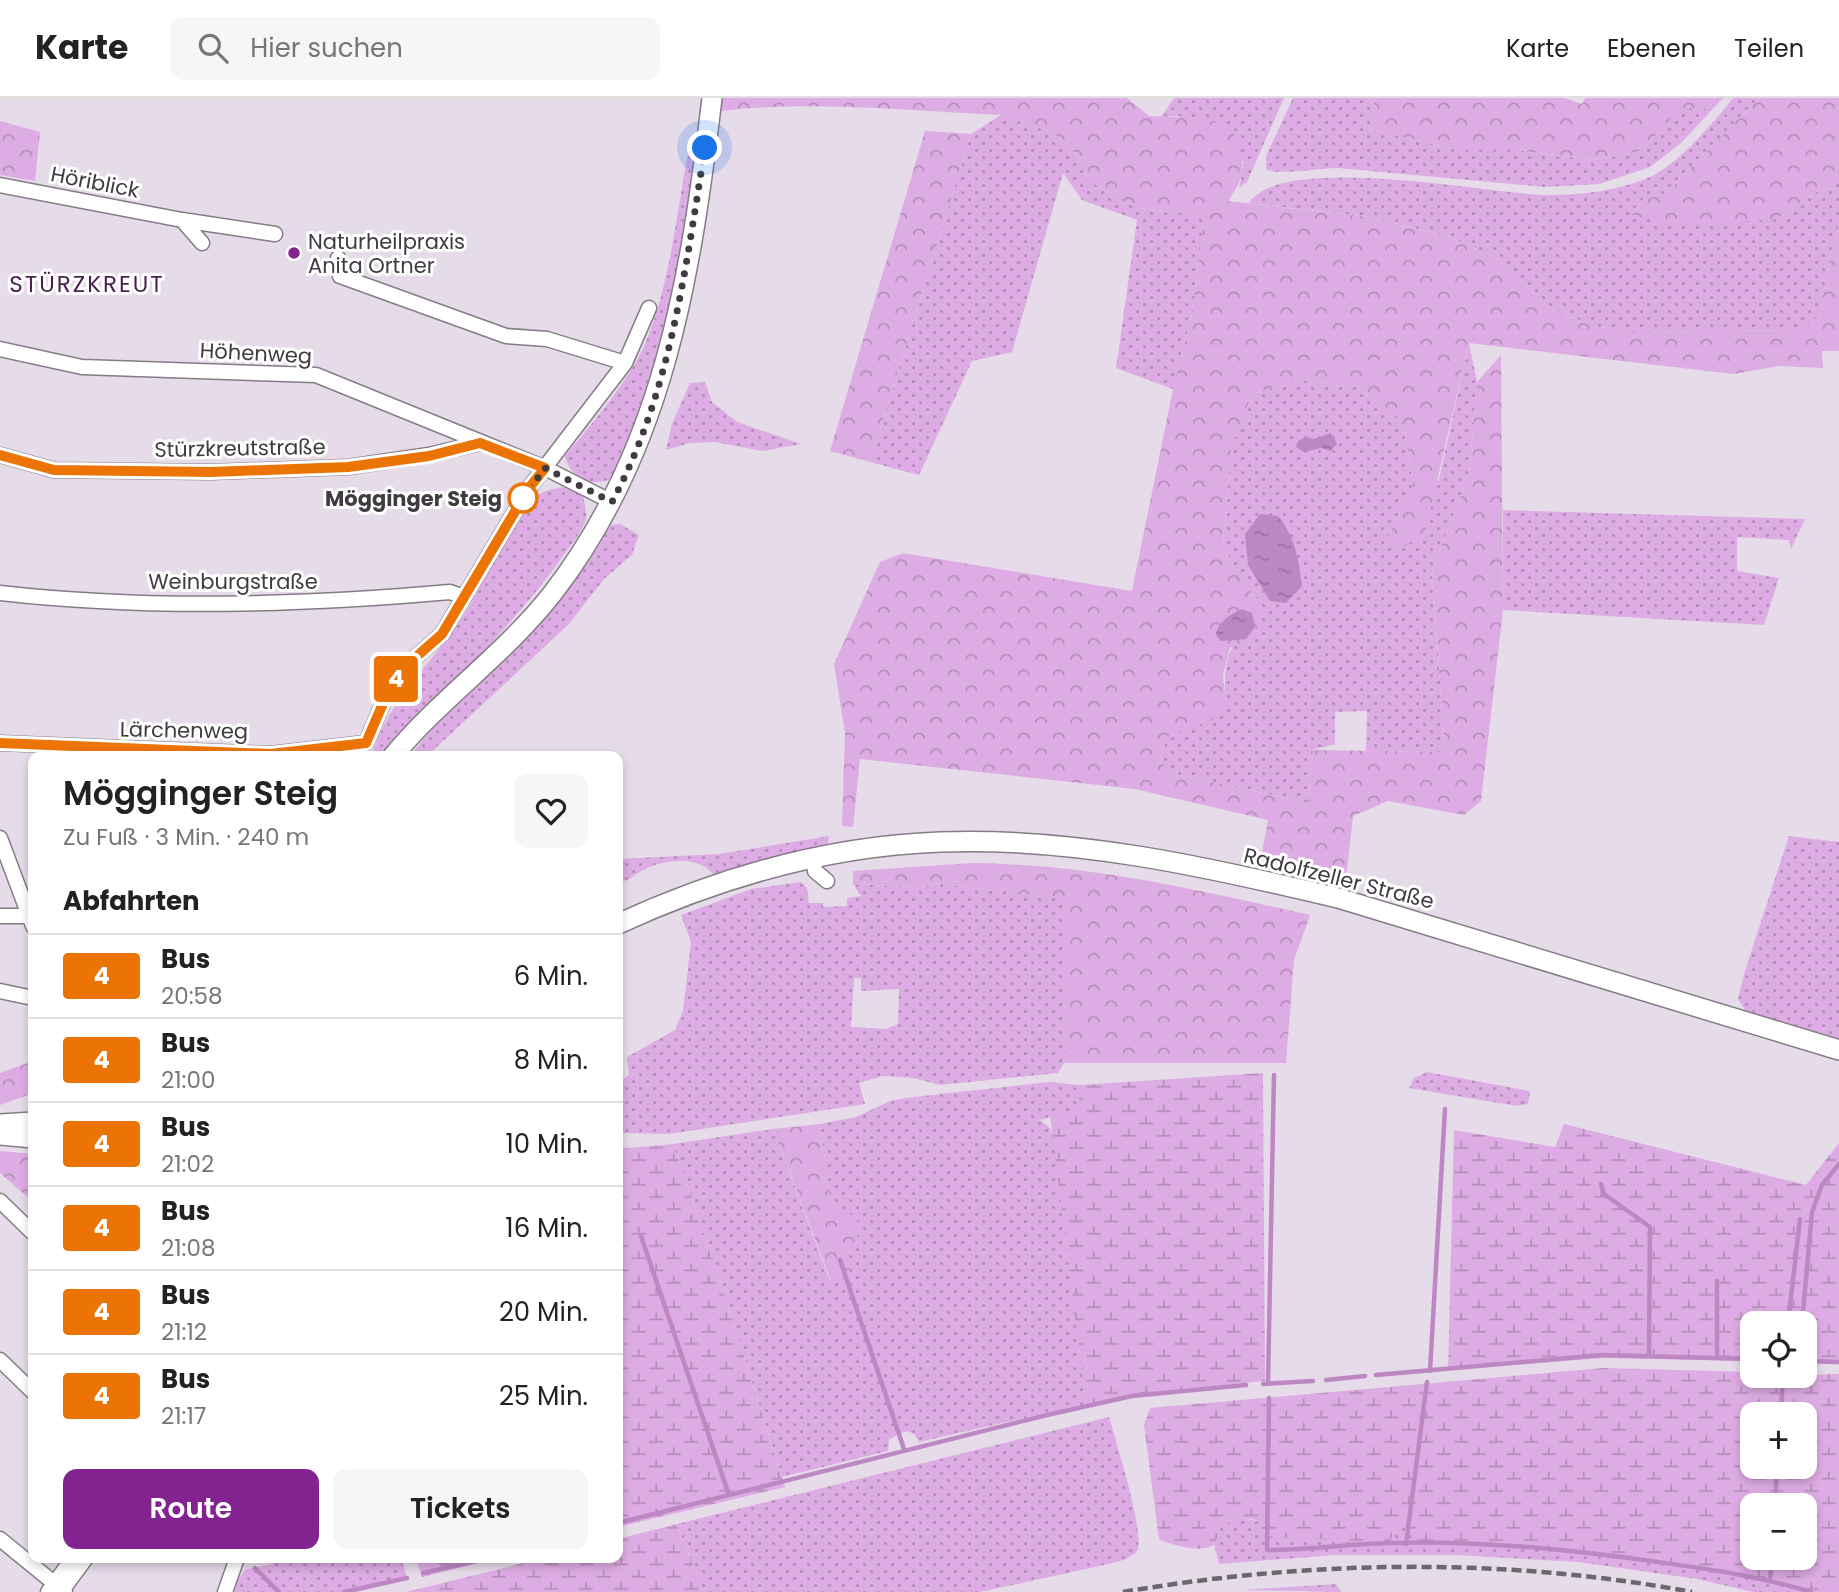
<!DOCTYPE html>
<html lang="de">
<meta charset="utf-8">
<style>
:root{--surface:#fff;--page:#f6f6f6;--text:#222;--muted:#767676;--line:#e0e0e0;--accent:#82238f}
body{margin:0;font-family:Poppins,sans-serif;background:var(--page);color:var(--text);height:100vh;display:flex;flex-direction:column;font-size:26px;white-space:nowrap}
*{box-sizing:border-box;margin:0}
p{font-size:23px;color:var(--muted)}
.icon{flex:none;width:38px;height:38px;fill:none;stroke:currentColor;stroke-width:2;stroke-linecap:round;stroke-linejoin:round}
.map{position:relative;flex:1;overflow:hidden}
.side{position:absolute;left:28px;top:653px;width:595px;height:812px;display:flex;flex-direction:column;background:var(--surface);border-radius:14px;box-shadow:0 4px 10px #0003}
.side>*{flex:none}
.badge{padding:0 14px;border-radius:5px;font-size:24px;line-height:46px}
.controls{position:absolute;left:1740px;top:1213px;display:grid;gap:14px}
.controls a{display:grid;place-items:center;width:77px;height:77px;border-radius:14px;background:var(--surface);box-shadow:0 4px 10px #0003;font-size:35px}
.you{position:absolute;width:35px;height:35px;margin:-18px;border:5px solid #fff;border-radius:50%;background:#1a73e8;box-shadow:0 0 0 10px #1a73e833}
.map>.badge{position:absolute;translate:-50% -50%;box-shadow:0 0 0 4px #fff}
h2{padding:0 35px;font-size:26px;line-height:63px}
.round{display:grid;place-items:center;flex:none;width:74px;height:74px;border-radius:14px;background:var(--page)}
.summary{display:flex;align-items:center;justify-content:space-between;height:119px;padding:0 35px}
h1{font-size:33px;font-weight:600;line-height:52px}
.cta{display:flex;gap:14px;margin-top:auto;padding:14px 35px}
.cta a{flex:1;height:80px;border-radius:14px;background:var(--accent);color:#fff;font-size:28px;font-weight:600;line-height:80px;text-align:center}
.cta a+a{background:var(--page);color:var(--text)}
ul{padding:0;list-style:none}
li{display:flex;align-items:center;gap:21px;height:84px;padding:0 35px;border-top:2px solid var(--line)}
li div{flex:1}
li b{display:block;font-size:26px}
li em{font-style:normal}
li .badge{min-width:77px;font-weight:700;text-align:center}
header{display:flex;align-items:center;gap:42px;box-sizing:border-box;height:98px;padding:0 35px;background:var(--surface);border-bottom:2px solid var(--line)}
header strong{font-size:33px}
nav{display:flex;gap:38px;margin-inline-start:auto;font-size:24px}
.search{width:490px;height:63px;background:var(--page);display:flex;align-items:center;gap:18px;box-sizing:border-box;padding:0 24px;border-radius:14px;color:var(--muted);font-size:26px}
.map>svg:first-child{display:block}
.green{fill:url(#green-dots);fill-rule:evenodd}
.forest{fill:url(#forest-crowns)}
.wetland{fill:url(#wetland-marsh);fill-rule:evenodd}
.water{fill:url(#water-ripples)}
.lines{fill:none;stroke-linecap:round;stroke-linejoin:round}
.stream{stroke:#bd87c4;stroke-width:4.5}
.street-casing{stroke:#857c86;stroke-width:17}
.secondary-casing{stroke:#857c86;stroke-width:22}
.street{stroke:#fff;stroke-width:14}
.secondary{stroke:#fff;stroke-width:19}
.rail{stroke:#6c666d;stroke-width:4.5;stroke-dasharray:10 5;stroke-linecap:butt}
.line-casing{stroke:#fff;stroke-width:16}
.line{stroke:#ec7405;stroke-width:10}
.walk{stroke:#3f3b40;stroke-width:7;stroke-dasharray:0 12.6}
.poi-dot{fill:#82238f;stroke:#fff;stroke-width:2.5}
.stop-dot{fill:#fff;stroke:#ec7405;stroke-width:3.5}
.labels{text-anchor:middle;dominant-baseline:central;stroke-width:6;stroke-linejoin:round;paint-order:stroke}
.street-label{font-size:21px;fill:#3f3b40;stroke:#fff}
.poi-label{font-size:21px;fill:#3f3b40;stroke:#fff;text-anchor:start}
.stop-label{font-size:21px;font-weight:bold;fill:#3f3b40;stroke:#fff;text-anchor:end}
.neighbourhood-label{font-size:23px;letter-spacing:2px;fill:#4b1e51;stroke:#fff}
</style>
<header>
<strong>Karte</strong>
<div class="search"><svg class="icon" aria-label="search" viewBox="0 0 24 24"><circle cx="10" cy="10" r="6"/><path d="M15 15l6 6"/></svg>Hier suchen</div>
<nav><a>Karte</a><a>Ebenen</a><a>Teilen</a></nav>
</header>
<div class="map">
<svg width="1839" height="1494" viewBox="0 0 1839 1494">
<defs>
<pattern id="green-dots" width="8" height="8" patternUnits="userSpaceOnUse" patternTransform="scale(1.75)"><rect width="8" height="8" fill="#deace4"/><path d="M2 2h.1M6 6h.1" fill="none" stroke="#b58dba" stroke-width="1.8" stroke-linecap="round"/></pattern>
<pattern id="forest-crowns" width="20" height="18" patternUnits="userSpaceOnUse" patternTransform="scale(1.75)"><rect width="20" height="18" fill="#deace4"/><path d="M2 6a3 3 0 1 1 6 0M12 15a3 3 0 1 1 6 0" fill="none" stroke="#b58dba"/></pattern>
<pattern id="wetland-marsh" width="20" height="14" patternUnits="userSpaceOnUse" patternTransform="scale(1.75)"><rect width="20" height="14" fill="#deace4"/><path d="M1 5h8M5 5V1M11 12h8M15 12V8" fill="none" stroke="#b58dba"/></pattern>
<pattern id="water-ripples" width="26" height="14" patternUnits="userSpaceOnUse" patternTransform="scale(1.75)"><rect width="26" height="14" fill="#bd87c4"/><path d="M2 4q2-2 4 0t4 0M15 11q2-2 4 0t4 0" fill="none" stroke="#9b70a1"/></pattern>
</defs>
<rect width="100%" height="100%" fill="#e6dbe8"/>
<!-- green -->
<path class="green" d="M1174 0H1284L1247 84 1239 90 1244 64 1179 18 1161 19Z
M1293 0H1375L1369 31 1458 52H1516L1594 62 1640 53 1681 9 1706 11 1716 0H1723L1681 45 1650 69 1599 86 1545 89 1338 70C1322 70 1275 78 1266 71V58Z
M1733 0H1759L1679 81C1671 96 1658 98 1642 102L1632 117 1777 121 1839 79V126L1822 199V215L1804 232 1633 234 1592 228 1548 209 1499 162 1450 139 1369 119 1249 105C1282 54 1485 95 1544 97 1579 98 1615 93 1648 80 1678 67 1713 25 1733 0Z
M1001 17 1052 34 1075 53 1089 83 1140 110 1204 118 1193 213 1173 291 1116 270 1137 122 1082 102 1063 75 1012 254 972 263 919 377 870 364 971 36Z
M694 43 698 50 672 207 647 300 613 380C592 390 570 380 565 358 590 328 616 298 636 264 668 208 676 115 689 51Z
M1469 245 1477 284 1469 378 1432 472 1445 654 1366 653 1367 613 1335 614V646L1313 652 1308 705 1171 675 1161 662 1167 639 1226 607C1221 556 1233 545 1261 505L1236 476 1223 445 1231 351 1252 296 1300 282 1356 289 1403 323 1413 387 1389 437 1439 381Z
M705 284 712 304 737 324 801 346 763 353 715 344 690 345 666 352 672 326 690 285Z
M563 389 583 398C584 404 587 413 586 420 583 434 569 449 561 461 509 533 443 593 384 658H371C391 597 429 570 462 520 485 485 499 445 523 412 534 396 545 392 563 389Z
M1503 412 1805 421 1791 451 1789 442 1737 439V473L1779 480 1764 527 1503 512Z
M620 426 639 437 632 457 604 481 568 527 427 658H410C437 622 473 594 505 563 546 523 583 477 611 427Z
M829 738 827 750 713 776C698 759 674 761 652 768 640 772 631 783 618 785V761L719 756Z
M1789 738 1839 744V943L1756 918 1745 912 1738 901 1744 876Z
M801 784 807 790 809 805H823V809L847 808V800L861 798 853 786 920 789 942 786 1066 800 1064 965 1058 975 940 987 913 980 883 978 859 985 865 1006 669 1036 618 1035V984L629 977 627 959 675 932 683 913 691 844 681 817 751 791ZM854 880H861V893L899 891 898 926 886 931 851 929Z
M1427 974 1530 993 1528 1006 1517 1008 1409 990 1414 980Z
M1050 984 1079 987V1002L1074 1013 1040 1022 1050 1030 1055 1044 1086 1306 919 1344 914 1336 907 1333 889 1341 888 1353 782 1379 714 1163 673 1046 773 1031 830 1183C841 1163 851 1148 861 1129L832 1113 820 1026 856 1019 890 1003 905 1000Z
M1109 1319C1115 1340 1146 1438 1137 1453 1131 1460 1121 1463 1113 1465L980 1494H703L677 1426Z
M1240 1420 1390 1445 1395 1430 1401 1425C1427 1437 1462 1438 1490 1443 1597 1461 1707 1462 1811 1494H1753L1697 1481 1578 1464 1455 1457H1334L1219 1466 1214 1446 1220 1428Z
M297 1460H401L407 1480 357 1494H235L236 1484 245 1472Z
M1336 1486 1341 1494 1241 1492Z"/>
<!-- forest -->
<path class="forest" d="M722 0H1127L1149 18 1205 20 1232 32C1244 64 1249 74 1228 103L1369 119 1450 139 1499 162 1548 209 1592 228 1633 234 1804 232 1822 215V199L1839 126V253H1822L1823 270 1779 268 1733 276 1469 245 1425 435 1392 456 1389 437 1413 387 1403 323 1356 289 1300 282 1252 296 1231 351 1223 445 1236 476 1261 505 1258 538 1230 550 1223 576 1226 607 1212 622 1167 639 1161 662 1171 675 1308 705 1313 652 1445 654 1432 472 1469 378 1477 284 1501 257 1503 512 1481 703 1464 717 1388 703 1353 718 1346 780 1261 759 1268 722 1135 691 860 661 853 729 842 728 845 635 834 566 880 464 903 455 1132 493 1173 291 1193 213 1204 118 1140 110 1089 83 1075 53 1052 34 1001 17C908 13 813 2 720 13Z
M1375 0H1564L1582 6 1585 0H1716L1706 11 1681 10 1640 53 1594 62 1516 52H1458L1369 31Z
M1759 0H1839V79L1777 121 1680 128 1632 117 1642 102C1658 98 1671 96 1679 81Z
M0 23 40 34 35 83 0 77Z
M925 33 971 36 870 364 830 353Z
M972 765C1088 766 1198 792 1310 817L1294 862 1286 965H1064L1065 800 942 786 920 789 853 786V773Z
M33 963V995L0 1007V975Z
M820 1026 832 1112C847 1113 854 1115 861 1129L851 1152 845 1157 851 1177 831 1183 773 1031Z
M0 1053 33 1056V1104L0 1075Z"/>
<!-- wetland -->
<path class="wetland" d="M1263 975 1265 1283 1134 1296 1086 1306 1050 1017 1074 1013 1079 1002V987Z
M1564 1026 1806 1087 1839 1045V1266L1804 1265V1225H1752V1263L1603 1260 1448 1272 1454 1032 1555 1049Z
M673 1046 714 1163 785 1389 618 1429V1051Z
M1603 1270 1752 1274V1278L1839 1276V1494H1811L1770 1482 1607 1457 1522 1448 1413 1447 1410 1429 1401 1425 1395 1430 1390 1445 1261 1438 1257 1422 1240 1420 1220 1428C1218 1433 1217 1441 1215 1445 1207 1457 1170 1447 1159 1441L1144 1327 1150 1310ZM1804 1316V1368H1752V1316ZM1804 1407V1460H1752V1407Z
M677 1426 703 1494H406L544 1460H618V1441Z
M416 1460H499L422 1479Z"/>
<!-- water -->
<path class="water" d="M1331 335 1337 346 1330 353 1321 350 1304 354 1296 349 1298 343 1306 339 1314 341Z
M1260 416 1278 418C1295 438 1299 462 1302 488L1286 505 1270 503 1248 467 1245 436Z
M1242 511 1252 515 1255 529 1246 541 1221 543 1216 537C1217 524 1231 516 1242 511Z"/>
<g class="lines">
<!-- stream -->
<path class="stream" d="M1601 1086 1604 1096 1650 1129 1649 1257
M641 1138 729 1397
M840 1162 904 1351
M1788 1225 1800 1121
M1802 1225 1812 1114 1822 1087 1839 1066
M1717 1260V1183
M1804 1263 1839 1264
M1430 1273 1445 1011
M1376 1277 1602 1257 1752 1261
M1326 1282 1365 1278
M1268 1285 1274 977
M1263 1286 1313 1283
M1269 1300 1267 1452C1308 1452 1348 1446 1389 1445 1474 1442 1560 1451 1644 1462 1700 1470 1756 1477 1811 1494
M1781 1316 1783 1278
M1775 1407 1777 1368
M618 1425 1047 1317 1132 1298 1246 1287
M1406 1446 1427 1284
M255 1470 279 1494
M423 1475 490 1460
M1770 1482 1772 1460
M344 1494 407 1480"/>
<defs>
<path id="street" d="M0 87 182 122 202 145
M182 122 275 136
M338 160 340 178 506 238 547 241 625 265
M0 251 82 269 316 277 545 370 612 404
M0 357 54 372 211 374 348 369 429 357 480 345
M0 495C149 512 301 507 450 494L464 499
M0 645 271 656 366 645 390 589 407 567 442 536 529 390 625 265 649 210
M0 740 33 828
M813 761 815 773 827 783
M0 818H29
M0 893 33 900
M0 1103 33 1135
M0 1262 33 1294
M0 1441 65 1494
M48 1494 73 1460
M61 1494 86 1460
M225 1494 237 1460"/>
<path id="secondary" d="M393 658C441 600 504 557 552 496 664 352 691 177 712 0
M618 826C718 780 829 748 940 744 1074 739 1208 769 1338 800L1839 952
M0 1026 33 1024
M0 1037 33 1040"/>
</defs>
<!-- street casing -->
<use href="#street" class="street-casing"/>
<!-- secondary casing -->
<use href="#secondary" class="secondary-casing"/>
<!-- street -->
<use href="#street" class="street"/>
<!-- secondary -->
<use href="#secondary" class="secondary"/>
<!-- rail -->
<path class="rail" d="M1123 1494C1310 1462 1505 1459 1692 1494"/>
</g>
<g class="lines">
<defs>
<path id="line" d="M0 357 54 372 211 374 348 369 429 358 480 345 545 370 529 390 442 536 407 567 390 589 366 645 271 656 0 645"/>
</defs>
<!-- line casing -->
<use href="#line" class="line-casing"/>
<!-- line -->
<use href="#line" class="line"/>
<!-- walk -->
<path class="walk" d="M523 400 545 370 612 404C671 294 685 172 705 50"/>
</g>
<!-- markers -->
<circle class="poi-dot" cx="294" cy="155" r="7"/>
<circle class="stop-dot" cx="523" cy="400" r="14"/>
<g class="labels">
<!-- street labels -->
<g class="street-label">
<text transform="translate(95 84) rotate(11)">Höriblick</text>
<text transform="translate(256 255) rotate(3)">Höhenweg</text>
<text transform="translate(240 350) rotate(-1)">Stürzkreutstraße</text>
<text x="233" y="483">Weinburgstraße</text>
<text transform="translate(184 632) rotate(1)">Lärchenweg</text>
<text transform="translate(1339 780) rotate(14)">Radolfzeller Straße</text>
</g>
<!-- poi labels -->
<g class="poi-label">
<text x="308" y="143">Naturheilpraxis<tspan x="308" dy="24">Anita Ortner</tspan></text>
</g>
<!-- stop labels -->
<g class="stop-label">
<text x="502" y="400">Mögginger Steig</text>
</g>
<!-- neighbourhood labels -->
<g class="neighbourhood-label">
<text x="87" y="186">STÜRZKREUT</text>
</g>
</g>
</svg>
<div class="controls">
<a><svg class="icon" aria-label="locate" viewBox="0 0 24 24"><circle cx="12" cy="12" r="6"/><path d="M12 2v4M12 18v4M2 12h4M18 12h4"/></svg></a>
<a>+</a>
<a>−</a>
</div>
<div class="you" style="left:705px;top:50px"></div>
<b class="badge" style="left:396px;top:581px;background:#ec7405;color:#fff">4</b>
<section class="side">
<div class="summary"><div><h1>Mögginger Steig</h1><p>Zu Fuß · 3 Min. · 240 m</p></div><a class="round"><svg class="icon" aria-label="heart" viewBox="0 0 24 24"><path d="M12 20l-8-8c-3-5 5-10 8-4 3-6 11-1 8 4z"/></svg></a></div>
<h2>Abfahrten</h2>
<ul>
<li><span class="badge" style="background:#ec7405;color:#fff">4</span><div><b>Bus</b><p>20:58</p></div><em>6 Min.</em></li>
<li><span class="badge" style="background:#ec7405;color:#fff">4</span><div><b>Bus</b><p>21:00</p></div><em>8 Min.</em></li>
<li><span class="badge" style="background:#ec7405;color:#fff">4</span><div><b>Bus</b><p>21:02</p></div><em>10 Min.</em></li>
<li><span class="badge" style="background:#ec7405;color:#fff">4</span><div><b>Bus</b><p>21:08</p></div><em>16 Min.</em></li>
<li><span class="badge" style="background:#ec7405;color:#fff">4</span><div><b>Bus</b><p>21:12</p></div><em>20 Min.</em></li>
<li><span class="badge" style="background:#ec7405;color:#fff">4</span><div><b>Bus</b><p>21:17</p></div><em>25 Min.</em></li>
</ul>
<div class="cta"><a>Route</a><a>Tickets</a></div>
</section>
</div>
